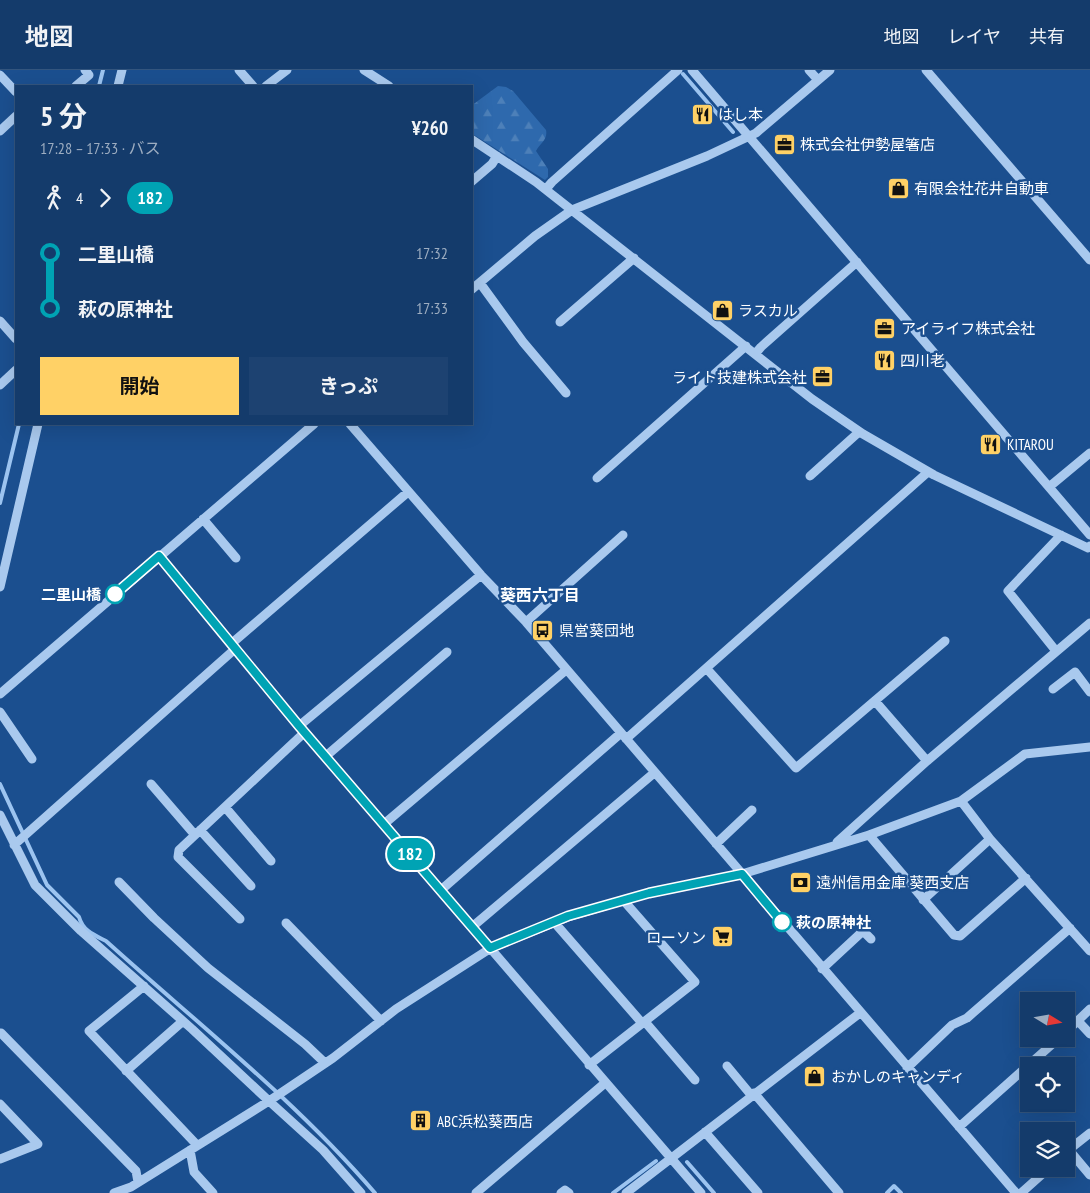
<!DOCTYPE html>
<html lang="ja">
<meta charset="utf-8">
<style>
:root{--surface:#143b6b;--page:#1d4271;--text:#f1f3f6;--muted:#9dadc1;--line:#33557e;--accent:#ffd166}
body{margin:0;font-family:"PT Sans Narrow","Noto Sans JP",sans-serif;background:var(--page);color:var(--text);height:100vh;display:flex;flex-direction:column;font-size:19px;white-space:nowrap}
*{box-sizing:border-box;margin:0}
p{font-size:16px;color:var(--muted)}
.icon{flex:none;width:28px;height:28px;fill:none;stroke:currentColor;stroke-width:2;stroke-linecap:round;stroke-linejoin:round}
.map{position:relative;flex:1;overflow:hidden}
.side{position:absolute;left:15px;top:15px;width:458px;height:340px;display:flex;flex-direction:column;background:var(--surface);border-radius:0px;box-shadow:0 5px 20px #0002,0 0 0 1px var(--line)}
.side>*{flex:none}
.badge{padding:0 10px;border-radius:16px;font-size:18px;line-height:32px}
.needle{width:32px;rotate:101deg}
.buttons{position:absolute;left:1020px;top:922px;display:grid;gap:10px}
.buttons a{display:grid;place-items:center;width:55px;height:55px;border-radius:0px;background:var(--surface);box-shadow:0 5px 20px #0002,0 0 0 1px var(--line);font-size:25px}
.map>.badge{position:absolute;translate:-50% -50%;box-shadow:0 0 0 2px #fff}
.legs{display:flex;align-items:center;gap:8px;height:55px;padding:0 25px;font-size:16px}
.legs p{margin-inline-start:auto}
.head{display:flex;align-items:center;justify-content:space-between;height:85px;padding:0 25px}
h1{font-size:28px;font-weight:700;line-height:38px}
.primary-button{display:flex;gap:10px;margin-top:auto;padding:10px 25px}
.primary-button a{flex:1;height:58px;border-radius:0px;background:var(--accent);color:#111;font-size:20px;font-weight:700;line-height:58px;text-align:center}
.primary-button a+a{background:var(--page);color:var(--text)}
ul{padding:0 25px;list-style:none}
li{display:flex;align-items:center;gap:18px;height:55px;font-size:19px}
li i{display:grid;place-items:center;width:8px;height:100%;margin:0 6px;background:currentColor}
li i::after{content:'';width:12px;height:12px;margin:-6px;border:4px solid;border-radius:50%;background:var(--surface)}
li p{margin-inline-start:auto}
li:first-child i{background:linear-gradient(#0000 50%,currentColor 0)}
li:last-child i{background:linear-gradient(currentColor 50%,#0000 0)}
header{display:flex;align-items:center;gap:30px;box-sizing:border-box;height:70px;padding:0 25px;background:var(--surface);border-bottom:1px solid var(--line)}
header strong{font-size:24px}
nav{display:flex;gap:28px;margin-inline-start:auto;font-size:18px}
.map>svg:first-child{display:block}
.forest{fill:url(#forest-firs)}
.lines{fill:none;stroke-linecap:round;stroke-linejoin:round}
.stream{stroke:#9cc4f0;stroke-width:4}
.minor{stroke:#a9c9ee;stroke-width:9}
.line-1-casing{stroke:#fff;stroke-width:11}
.line-1{stroke:#00a3b4;stroke-width:8}
.stop-1-dot{fill:#fff;stroke:#00a3b4;stroke-width:2.5}
.labels{text-anchor:middle;dominant-baseline:central;stroke-width:5;stroke-linejoin:round;paint-order:stroke}
.poi-label{font-size:15px;fill:#fff;stroke:#1b4f8f;text-anchor:start}
.stop-label{font-size:15px;font-weight:bold;fill:#fff;stroke:#1b4f8f;text-anchor:end}
.neighbourhood-label{font-size:16px;font-weight:bold;fill:#fff;stroke:#1b4f8f}
</style>
<header>
<strong>地図</strong>
<nav><a>地図</a><a>レイヤ</a><a>共有</a></nav>
</header>
<div class="map">
<svg width="1090" height="1123" viewBox="0 0 1090 1123">
<defs>
<pattern id="forest-firs" width="22" height="20" patternUnits="userSpaceOnUse" patternTransform="scale(1.25)"><rect width="22" height="20" fill="#2e69ad"/><path d="M5 1l3.5 6h-7zM16 11l3.5 6h-7z" fill="#4d80b9"/></pattern>
</defs>
<rect width="100%" height="100%" fill="#1b4f8f"/>
<!-- forest -->
<path class="forest" d="M498 16 506 17 513 21 546 60C548 70 540 73 536 81L548 99V107L545 110 471 63V36Z"/>
<g class="lines">
<!-- stream -->
<path class="stream" d="M683 4 733 62
M99 16 103 0
M0 433 19 354
M0 714 47 815 79 847C83 861 94 865 106 871 197 953 295 1030 375 1123
M687 1092 714 1123
M613 1123 656 1091
M887 1123 894 1116 901 1123"/>
<!-- minor -->
<path class="minor" d="M239 0 253 16
M364 0 389 16
M692 0 1090 465
M809 0 818 10
M926 0 1090 190
M0 5 16 22
M76 16 89 5 85 0
M118 16 122 0
M266 16 287 0
M0 61 16 46
M471 69 536 112 812 329 863 364 934 405 1088 478 1090 476
M471 112 492 94 497 86
M546 119 552 112 678 0
M480 213 523 272 566 323
M471 220 535 166 572 140 707 86 756 63 830 0
M0 251 16 269
M560 252 634 188
M755 284 761 277 857 192
M0 315 16 300
M350 354 481 505 526 552 1016 1123
M810 406 859 362
M597 408 746 276
M1049 417 1090 383
M203 449 236 488
M159 486 299 656 701 1123
M0 517 38 354
M526 552 623 465
M231 574 408 422
M1056 581 1008 521 1061 465
M707 599 796 698 945 571
M1053 619 1075 602 1090 622
M0 624 314 354
M875 631 927 691
M0 642 32 689
M299 656 481 505
M626 669 928 402
M326 686 447 582
M151 714 195 765
M961 731 990 769 1090 881
M225 737 271 791
M0 745 35 815 81 861 192 959 269 1031 333 988 396 939 491 878 568 847 649 823 742 804 869 765 961 731 1025 684 1090 677
M384 754 566 600
M200 760 251 816
M869 765 954 865 960 866 1026 808
M837 772 927 691 1090 553
M716 774 752 740
M14 775 235 579
M119 812 154 848 208 898 305 974 325 993
M441 820 621 663
M923 830 990 769
M240 849 178 787 179 780 305 662
M554 852 642 953
M286 853 381 951
M472 857 654 703
M822 899 863 861 871 869
M144 916 89 961 197 1075
M1078 951 1090 964
M646 953 695 1010
M1066 962 1090 939
M1 963 136 1101 138 1112
M589 995 695 912 624 831
M727 996 751 1025
M907 998 952 955 967 948 1070 858
M126 1001 183 951
M754 1023 839 1123
M0 1034 38 1074 0 1089
M959 1057 1058 969
M705 1062 758 1123
M190 1080 194 1102 213 1123
M1069 1080 1090 1105
M1066 1082 1090 1063
M114 1123 131 1117 269 1031 323 1080 361 1123
M476 1123 605 1013
M561 1123 565 1120 569 1123
M626 1123 860 943
M1021 1123 1048 1099"/>
</g>
<g class="lines">
<defs>
<path id="line-1" d="M115 524 159 486 299 656 490 878 568 846 649 823 742 804 782 852"/>
</defs>
<!-- line-1 casing -->
<use href="#line-1" class="line-1-casing"/>
<!-- line-1 -->
<use href="#line-1" class="line-1"/>
</g>
<!-- icons -->
<defs>
<symbol id="restaurant-square" viewBox="-11 -11 22 22"><rect x="-9" y="-9" width="18" height="18" rx="4" fill="#ffd166" stroke="#1b4f8f"/><path d="M-5-6h1v4h1v-4h1v4h1v-4h1v5L-1.5 .5V6h-2V.5L-5-1ZM5-6V6H3V1.5H1.5Q1.5-4 5-6Z" fill="#111"/></symbol>
<symbol id="office-square" viewBox="-11 -11 22 22"><rect x="-9" y="-9" width="18" height="18" rx="4" fill="#ffd166" stroke="#1b4f8f"/><path d="M-6-3h4V-5.5h4V-3h4V5H-6ZM-1-4.5V-3h2v-1.5ZM-6 0V1H6V0Z" fill="#111"/></symbol>
<symbol id="shop-square" viewBox="-11 -11 22 22"><rect x="-9" y="-9" width="18" height="18" rx="4" fill="#ffd166" stroke="#1b4f8f"/><path d="M-5-2.5h2.3a2.7 3.5 0 0 1 5.4 0H5L5.5 6h-11ZM-1.5-2.5h3a1.5 2.3 0 0 0-3 0Z" fill="#111"/></symbol>
<symbol id="bus-square" viewBox="-11 -11 22 22"><rect x="-9" y="-9" width="18" height="18" rx="4" fill="#ffd166" stroke="#1b4f8f"/><path d="M-5-6H5V4H4V6H2V4H-2V6H-4V4H-5ZM-3.5-4V0h7V-4ZM-3.5 1.2v1.5H-2V1.2ZM2 1.2v1.5H3.5V1.2Z" fill="#111"/></symbol>
<symbol id="bank-square" viewBox="-11 -11 22 22"><rect x="-9" y="-9" width="18" height="18" rx="4" fill="#ffd166" stroke="#1b4f8f"/><path d="M-6-4H6V4H-6ZM0-2.3a2.3 2.3 0 1 0 0 4.6a2.3 2.3 0 1 0 0-4.6Z" fill="#111"/></symbol>
<symbol id="supermarket-square" viewBox="-11 -11 22 22"><rect x="-9" y="-9" width="18" height="18" rx="4" fill="#ffd166" stroke="#1b4f8f"/><path d="M-6-5.5h2.5l.6 2H6L4.5 2H-2.5L-4.4-4H-6ZM-1.5 3.2a1.3 1.3 0 1 0 .1 0ZM3 3.2a1.3 1.3 0 1 0 .1 0Z" fill="#111"/></symbol>
<symbol id="building-square" viewBox="-11 -11 22 22"><rect x="-9" y="-9" width="18" height="18" rx="4" fill="#ffd166" stroke="#1b4f8f"/><path d="M-4-6H4V6H1V3H-1V6H-4ZM-2.5-4.3h1.7v1.8h-1.7ZM.8-4.3h1.7v1.8H.8ZM-2.5-1h1.7V.8h-1.7ZM.8-1h1.7V.8H.8Z" fill="#111"/></symbol>
</defs>
<g fill-rule="evenodd">
<use href="#restaurant-square" x="690" y="32" width="25" height="25"/>
<use href="#office-square" x="772" y="62" width="25" height="25"/>
<use href="#shop-square" x="886" y="106" width="25" height="25"/>
<use href="#shop-square" x="710" y="228" width="25" height="25"/>
<use href="#office-square" x="872" y="246" width="25" height="25"/>
<use href="#restaurant-square" x="872" y="278" width="25" height="25"/>
<use href="#office-square" x="810" y="294" width="25" height="25"/>
<use href="#restaurant-square" x="978" y="362" width="25" height="25"/>
<use href="#bus-square" x="530" y="548" width="25" height="25"/>
<use href="#bank-square" x="788" y="800" width="25" height="25"/>
<use href="#supermarket-square" x="710" y="854" width="25" height="25"/>
<use href="#shop-square" x="802" y="994" width="25" height="25"/>
<use href="#building-square" x="408" y="1038" width="25" height="25"/>
</g>
<!-- markers -->
<g class="stop-1-dot">
<circle cx="115" cy="524" r="9"/>
<circle cx="782" cy="852" r="9"/>
</g>
<g class="labels">
<!-- poi labels -->
<g class="poi-label">
<text x="718" y="44">はし本</text>
<text x="800" y="74">株式会社伊勢屋箸店</text>
<text x="914" y="118">有限会社花井自動車</text>
<text x="738" y="240">ラスカル</text>
<text x="901" y="258">アイライフ株式会社</text>
<text x="900" y="290">四川老</text>
<text x="807" y="307" text-anchor="end">ライト技建株式会社</text>
<text x="1007" y="374">KITAROU</text>
<text x="559" y="560">県営葵団地</text>
<text x="816" y="812">遠州信用金庫 葵西支店</text>
<text x="706" y="867" text-anchor="end">ローソン</text>
<text x="831" y="1006">おかしのキャンディ</text>
<text x="437" y="1051">ABC浜松葵西店</text>
</g>
<!-- stop labels -->
<g class="stop-label">
<text x="101" y="524">二里山橋</text>
<text x="796" y="852" text-anchor="start">萩の原神社</text>
</g>
<!-- neighbourhood labels -->
<g class="neighbourhood-label">
<text x="540" y="525">葵西六丁目</text>
</g>
</g>
</svg>
<div class="buttons">
<a><svg class="needle" viewBox="-14 -14 28 28"><path d="M0-13l5 13h-10z" fill="#e53935"/><path d="M0 13l5-13h-10z" fill="#9dadc1"/></svg></a>
<a><svg class="icon" aria-label="locate" viewBox="0 0 24 24"><circle cx="12" cy="12" r="6"/><path d="M12 2v4M12 18v4M2 12h4M18 12h4"/></svg></a>
<a><svg class="icon" aria-label="layers" viewBox="0 0 24 24"><path d="M12 4l9 5-9 5-9-5zM3 14l9 5 9-5"/></svg></a>
</div>
<b class="badge" style="left:410px;top:784px;background:#00a3b4;color:#fff">182</b>
<section class="side">
<div class="head"><div><h1>5 分</h1><p>17:28 – 17:33 · バス</p></div><b>¥260</b></div>
<div class="legs"><svg class="icon" aria-label="walk" viewBox="0 0 24 24"><circle cx="13" cy="4" r="2"/><path d="M13 8l-2 6 4 7M11 14l-3 7M7 12l3-4h3l4 4"/></svg>4<svg class="icon" aria-label="forward" viewBox="0 0 24 24"><path d="M9 5l7 7-7 7"/></svg><b class="badge" style="background:#00a3b4;color:#fff">182</b></div>
<ul>
<li><i style="color:#00a3b4"></i><b>二里山橋</b><p>17:32</p></li>
<li><i style="color:#00a3b4"></i><b>萩の原神社</b><p>17:33</p></li>
</ul>
<div class="primary-button"><a>開始</a><a>きっぷ</a></div>
</section>
</div>
